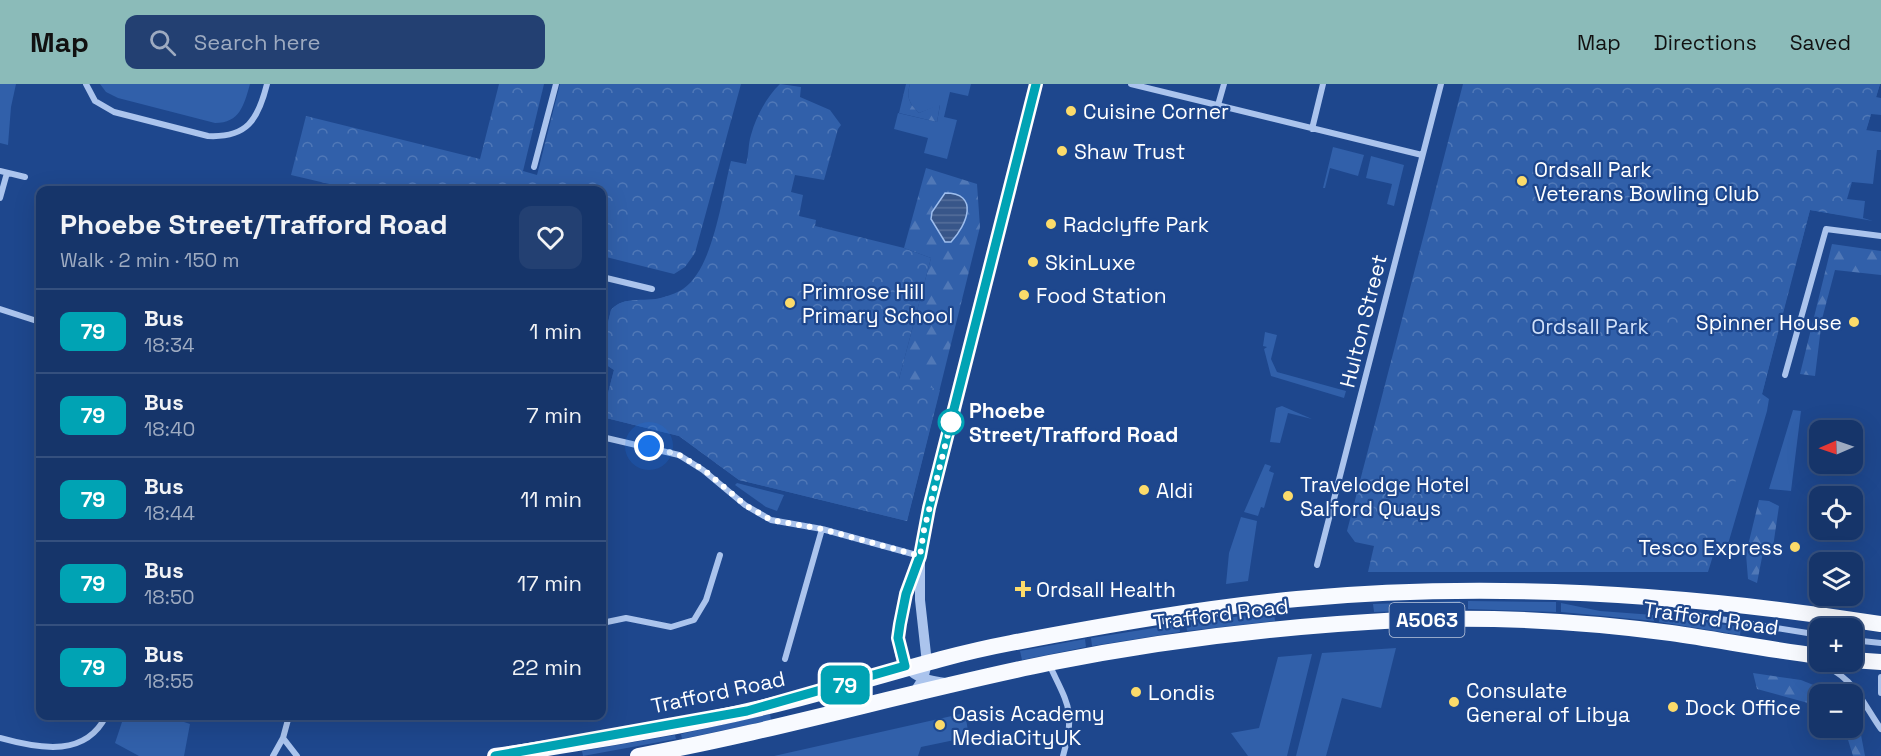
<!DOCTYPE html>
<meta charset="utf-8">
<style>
:root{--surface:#16356a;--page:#234072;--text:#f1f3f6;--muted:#9eabc1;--line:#35507e;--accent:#8bbbb9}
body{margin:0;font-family:"Space Grotesk",sans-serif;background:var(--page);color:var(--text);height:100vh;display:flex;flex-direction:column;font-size:22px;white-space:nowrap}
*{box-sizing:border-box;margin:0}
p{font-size:20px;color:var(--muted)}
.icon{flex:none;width:33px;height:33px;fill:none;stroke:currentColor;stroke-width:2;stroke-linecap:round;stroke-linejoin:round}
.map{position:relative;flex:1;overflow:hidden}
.details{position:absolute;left:36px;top:102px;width:570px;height:534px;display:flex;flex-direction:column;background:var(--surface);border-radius:12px;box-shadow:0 6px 24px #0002,0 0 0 2px var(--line)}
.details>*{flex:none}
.badge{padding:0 12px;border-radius:9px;font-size:21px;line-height:39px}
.needle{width:39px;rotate:268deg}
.buttons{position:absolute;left:1809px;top:336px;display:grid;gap:12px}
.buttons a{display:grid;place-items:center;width:54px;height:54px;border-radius:12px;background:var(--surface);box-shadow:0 6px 24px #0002,0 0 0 2px var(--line);font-size:30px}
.you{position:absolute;width:30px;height:30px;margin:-15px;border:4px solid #fff;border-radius:50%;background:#1a73e8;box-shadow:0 0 0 9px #1a73e833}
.map>.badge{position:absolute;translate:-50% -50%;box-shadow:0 0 0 3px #fff}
.round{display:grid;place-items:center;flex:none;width:63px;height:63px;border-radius:12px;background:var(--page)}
.headline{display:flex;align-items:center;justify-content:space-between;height:102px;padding:0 24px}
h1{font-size:28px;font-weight:700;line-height:45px}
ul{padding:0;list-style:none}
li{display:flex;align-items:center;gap:18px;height:84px;padding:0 24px;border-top:2px solid var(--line)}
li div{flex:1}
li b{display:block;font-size:22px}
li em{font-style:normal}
li .badge{min-width:66px;font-weight:700;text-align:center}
header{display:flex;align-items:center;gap:36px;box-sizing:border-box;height:84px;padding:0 30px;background:var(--accent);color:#111}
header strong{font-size:28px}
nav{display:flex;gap:33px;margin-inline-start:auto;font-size:21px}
.search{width:420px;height:54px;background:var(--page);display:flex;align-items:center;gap:15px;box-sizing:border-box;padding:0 21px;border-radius:12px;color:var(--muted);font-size:22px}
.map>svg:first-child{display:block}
.grass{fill:#3160aa}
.forest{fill:url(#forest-firs)}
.park{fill:url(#park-crowns)}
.water{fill:url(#water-rules);stroke:#9ebeee;stroke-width:1.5}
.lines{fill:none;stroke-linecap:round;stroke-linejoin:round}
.minor{stroke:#abc4ed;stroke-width:6}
.tertiary{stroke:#abc4ed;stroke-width:10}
.trunk{stroke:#f8faff;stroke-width:16}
.line-casing{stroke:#fff;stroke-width:14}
.line{stroke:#00a3b4;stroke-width:9}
.walk{stroke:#fff;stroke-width:6;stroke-dasharray:0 10.8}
.poi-dot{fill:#fcdb6a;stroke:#1e478d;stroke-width:2}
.stop-dot{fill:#fff;stroke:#00a3b4;stroke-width:3}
.labels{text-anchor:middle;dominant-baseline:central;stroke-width:4.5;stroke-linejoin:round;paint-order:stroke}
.shield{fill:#1e478d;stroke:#bcc8dd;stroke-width:1.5}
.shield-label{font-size:20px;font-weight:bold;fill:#fff}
.poi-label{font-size:21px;fill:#fff;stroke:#1e478d;text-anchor:start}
.street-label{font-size:21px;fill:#fff;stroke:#1e478d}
.park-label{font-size:21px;fill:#d0e0f9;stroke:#1e478d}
.stop-label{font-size:21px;font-weight:bold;fill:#fff;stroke:#1e478d;text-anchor:start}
</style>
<header>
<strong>Map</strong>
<div class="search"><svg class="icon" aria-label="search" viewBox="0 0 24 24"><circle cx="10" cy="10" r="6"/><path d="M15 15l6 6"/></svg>Search here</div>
<nav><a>Map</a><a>Directions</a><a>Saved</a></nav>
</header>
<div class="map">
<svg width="1881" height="672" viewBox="0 0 1881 672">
<defs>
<pattern id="forest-firs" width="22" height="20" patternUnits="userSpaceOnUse" patternTransform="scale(1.5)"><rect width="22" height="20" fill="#3160aa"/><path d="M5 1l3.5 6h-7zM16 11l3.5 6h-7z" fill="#5078b7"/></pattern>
<pattern id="park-crowns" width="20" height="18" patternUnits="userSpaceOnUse" patternTransform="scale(1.5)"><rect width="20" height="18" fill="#3160aa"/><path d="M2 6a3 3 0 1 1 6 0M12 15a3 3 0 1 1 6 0" fill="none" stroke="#5078b7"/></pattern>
<pattern id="water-rules" width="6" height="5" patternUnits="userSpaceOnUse" patternTransform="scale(1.5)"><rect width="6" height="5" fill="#385689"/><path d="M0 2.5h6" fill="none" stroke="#566f9b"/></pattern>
</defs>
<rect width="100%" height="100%" fill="#1e478d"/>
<!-- grass -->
<path class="grass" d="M0 0H16L11 23 8 61 0 59Z
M100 0H250C244 21 240 39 215 39L118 14 106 8Z
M910 0H971L968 12 950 8 944 33 957 36 947 75 924 69 928 54 894 45 898 29 937 38 940 21 919 29C909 19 906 13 910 0Z
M1835 0H1880L1876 13 1881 14V31L1871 30 1866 46 1881 48V66H1877L1873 100 1852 98 1847 115 1865 117 1863 134 1873 137 1810 126 1798 172Z
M1333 63 1364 71 1358 92 1330 84 1325 104H1323Z
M1371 72 1404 81 1394 122 1387 120 1392 100 1366 94Z
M1794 185 1762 310 1769 315 1767 327 1726 467 1710 465Z
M1265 248 1277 251 1271 275 1277 288 1346 307 1344 314 1271 292 1264 265 1267 263 1263 262Z
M1282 322 1312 335 1288 329 1280 359 1270 358 1276 324Z
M1793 326 1801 327 1791 407 1769 405Z
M1265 380 1271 382 1269 387 1274 389 1264 424 1261 423 1258 432 1244 428Z
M737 399 784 411 777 427 766 423 735 401Z
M1241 433 1257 437 1248 497 1226 500 1229 469Z
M1460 517 1461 525 1374 528 1373 520Z
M1468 517 1556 518V528L1468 525Z
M1561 519 1600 527 1654 531V537L1561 528Z
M1274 528 1275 537 1187 547 1186 539Z
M1660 532 1741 543 1740 551 1659 538Z
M1179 540 1180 548 1092 562 1091 554Z
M1085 555 1086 563 1022 576 1020 567Z
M1396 564 1381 624 1342 614 1326 672H1296L1322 569Z
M1312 570 1287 672H1248L1231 649 1259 644 1278 573Z
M965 629 969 653 921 663 918 672H774Z
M770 630 771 636 682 655 681 650Z
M124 632H186L184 638 190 640 184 672H139L115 659Z
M675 651 676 655 583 672 582 667Z"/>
<!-- forest -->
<path class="forest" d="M906 0H910C906 13 909 19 919 29L940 20 937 38 899 29Z
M926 84 977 100 980 143 907 437 739 396 679 352 602 333V309H608L614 286 602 278V263L611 226C625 210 647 220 667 212L899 295 931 174 904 164Z
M1832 160 1881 167V191L1835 186 1822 235 1815 292 1800 290Z
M1759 416 1769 417 1779 422 1773 463H1764L1757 499 1748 495 1746 470Z
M1753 589 1801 596 1836 610H1820L1819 622 1757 605Z
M1853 626 1858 635 1865 672H1853L1845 646 1841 644H1852Z"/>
<!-- park -->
<path class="park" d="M499 0H544L523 87 537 91 560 0H741L695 169 685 183 674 190 602 172V106H355L291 91 306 32 480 75Z
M780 0 801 3 800 13 830 26 841 41 838 45 824 96 795 91 791 108 803 111 799 132 816 136 815 142 904 164 931 174 899 295 940 306 907 437 739 396 679 352 602 333V309H608L614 286 602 278V263L611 226C625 210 640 221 658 215 665 213 677 209 683 205 714 184 722 111 731 77L746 80C749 70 748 60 751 51 756 33 767 12 780 0Z
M1463 0H1880L1841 131 1810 126 1762 310 1708 488H1368L1374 462 1355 458 1347 447Z"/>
<!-- water -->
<path class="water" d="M945 109C980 109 967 141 951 158H945L931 135 932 128Z"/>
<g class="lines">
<!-- minor -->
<path class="minor" d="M86 0 95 17 114 28 208 52C247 54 258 36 267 0
M1131 0 1422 71
M1218 21 1224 0
M1312 45 1323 0
M534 83 556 0
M0 87 25 93
M264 106H265
M0 114 7 89
M602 193 652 205
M0 225 40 238
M1785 291 1826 145 1881 152
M602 353 679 371 703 386 745 421 771 436 822 445 920 472
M1317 481 1441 0
M1673 520 1689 530 1820 551
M602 539 626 534 671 543 694 536 706 516 720 471
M1852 556 1881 559
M785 575 822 445
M1814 578C1853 590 1860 615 1881 645
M1049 580C1068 621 1076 626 1063 672
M1881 593V609
M0 654C43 666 86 672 106 632
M283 654 297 672
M273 672 283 654 289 632"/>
<!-- tertiary -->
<path class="tertiary" d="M919 475C908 499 887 562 907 583 917 595 931 597 945 599
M914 609 923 595 927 579 920 516V472L924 446 1036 0"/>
<!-- trunk -->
<path class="trunk" d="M1852 576 1881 578
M495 672C595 657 696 641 793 616 867 597 937 573 1011 559 1106 541 1202 524 1297 515 1492 497 1689 510 1881 540
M638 672C776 647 911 607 1049 579 1164 556 1283 542 1401 536 1491 532 1581 537 1671 549 1720 556 1770 566 1820 572"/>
</g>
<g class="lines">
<defs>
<path id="line" d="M495 672 747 627 905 582 898 554 900 540 906 510 920 472 929 424 1036 0"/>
</defs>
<!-- line casing -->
<use href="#line" class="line-casing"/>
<!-- line -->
<use href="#line" class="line"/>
<!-- walk -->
<path class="walk" d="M649 362 679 371 704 386 745 421 771 436 822 445 920 472 924 446 951 338"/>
</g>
<!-- markers -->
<g class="poi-dot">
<circle cx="1071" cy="27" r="6"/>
<circle cx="1062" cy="67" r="6"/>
<circle cx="1522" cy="97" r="6"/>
<circle cx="1051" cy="140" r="6"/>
<circle cx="1033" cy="178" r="6"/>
<circle cx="1024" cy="211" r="6"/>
<circle cx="790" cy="219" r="6"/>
<circle cx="1854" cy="238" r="6"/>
<circle cx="1144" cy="406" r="6"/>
<circle cx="1288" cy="412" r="6"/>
<circle cx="1795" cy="463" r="6"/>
<path d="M1020 496h6v6h6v6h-6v6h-6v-6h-6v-6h6z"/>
<circle cx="1136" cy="608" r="6"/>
<circle cx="1454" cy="618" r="6"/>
<circle cx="1673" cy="623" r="6"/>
<circle cx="940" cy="641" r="6"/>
</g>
<circle class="stop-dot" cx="951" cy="338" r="12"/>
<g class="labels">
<!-- shield labels -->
<rect class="shield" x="1389.5" y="519" width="75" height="34" rx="4.5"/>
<g class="shield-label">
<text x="1427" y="536">A5063</text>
</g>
<!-- poi labels -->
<g class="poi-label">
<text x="1083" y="27">Cuisine Corner</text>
<text x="1074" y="67">Shaw Trust</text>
<text x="1534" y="85">Ordsall Park<tspan x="1534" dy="24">Veterans Bowling Club</tspan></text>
<text x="1063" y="140">Radclyffe Park</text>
<text x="1045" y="178">SkinLuxe</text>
<text x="802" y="207">Primrose Hill<tspan x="802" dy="24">Primary School</tspan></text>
<text x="1036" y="211">Food Station</text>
<text x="1842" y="238" text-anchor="end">Spinner House</text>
<text x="1300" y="400">Travelodge Hotel<tspan x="1300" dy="24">Salford Quays</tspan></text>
<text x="1156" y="406">Aldi</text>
<text x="1783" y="463" text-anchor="end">Tesco Express</text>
<text x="1036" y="505">Ordsall Health</text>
<text x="1466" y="606">Consulate<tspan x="1466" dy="24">General of Libya</tspan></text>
<text x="1148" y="608">Londis</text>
<text x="1685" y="623">Dock Office</text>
<text x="952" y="629">Oasis Academy<tspan x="952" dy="24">MediaCityUK</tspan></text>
</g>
<!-- street labels -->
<g class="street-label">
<text transform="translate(1363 237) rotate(-76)">Hulton Street</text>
<text transform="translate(1221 530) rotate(-7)">Trafford Road</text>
<text transform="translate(1711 534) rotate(8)">Trafford Road</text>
<text transform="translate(718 608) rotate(-12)">Trafford Road</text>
</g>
<!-- park labels -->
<g class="park-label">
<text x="1590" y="242">Ordsall Park</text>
</g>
<!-- stop labels -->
<g class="stop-label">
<text x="969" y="326">Phoebe<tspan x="969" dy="24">Street/Trafford Road</tspan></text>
</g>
</g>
</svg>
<div class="buttons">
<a><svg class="needle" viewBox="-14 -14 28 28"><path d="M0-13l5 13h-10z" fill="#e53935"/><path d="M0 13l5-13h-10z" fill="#9eabc1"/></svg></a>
<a><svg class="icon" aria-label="locate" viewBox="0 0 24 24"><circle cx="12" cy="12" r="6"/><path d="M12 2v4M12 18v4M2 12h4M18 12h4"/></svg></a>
<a><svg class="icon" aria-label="layers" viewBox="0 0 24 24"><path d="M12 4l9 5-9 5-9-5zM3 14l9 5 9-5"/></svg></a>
<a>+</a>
<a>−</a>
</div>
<div class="you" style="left:649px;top:362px"></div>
<b class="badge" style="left:845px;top:601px;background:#00a3b4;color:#fff">79</b>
<section class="details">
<div class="headline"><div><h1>Phoebe Street/Trafford Road</h1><p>Walk · 2 min · 150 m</p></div><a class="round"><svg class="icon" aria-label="heart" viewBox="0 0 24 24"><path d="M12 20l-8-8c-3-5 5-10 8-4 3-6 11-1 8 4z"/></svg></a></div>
<ul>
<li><span class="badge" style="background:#00a3b4;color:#fff">79</span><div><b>Bus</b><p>18:34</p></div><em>1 min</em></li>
<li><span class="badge" style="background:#00a3b4;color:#fff">79</span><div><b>Bus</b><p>18:40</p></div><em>7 min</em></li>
<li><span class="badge" style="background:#00a3b4;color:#fff">79</span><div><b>Bus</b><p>18:44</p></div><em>11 min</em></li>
<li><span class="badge" style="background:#00a3b4;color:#fff">79</span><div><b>Bus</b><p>18:50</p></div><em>17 min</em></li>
<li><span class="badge" style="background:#00a3b4;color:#fff">79</span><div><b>Bus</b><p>18:55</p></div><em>22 min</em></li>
</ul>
</section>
</div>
